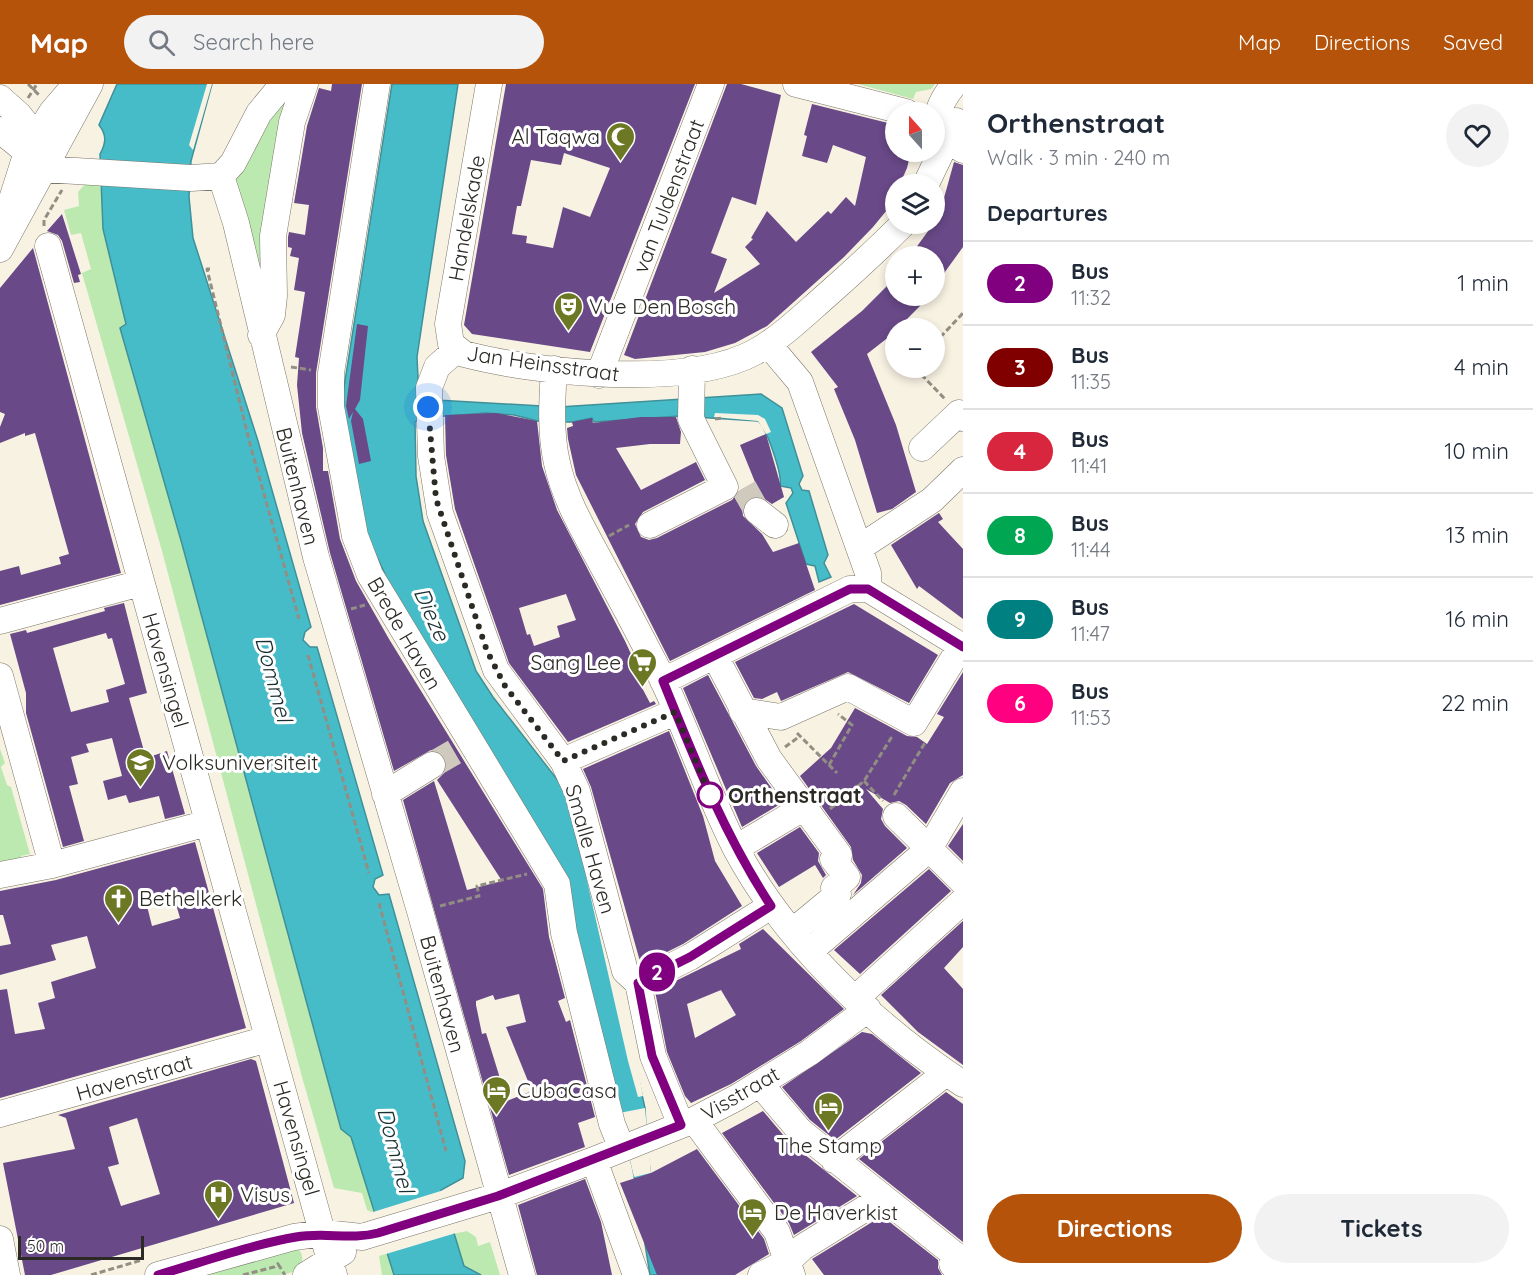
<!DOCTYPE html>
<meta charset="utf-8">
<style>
:root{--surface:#fff;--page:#f2f2f3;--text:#1f2937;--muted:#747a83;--line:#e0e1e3;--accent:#b45309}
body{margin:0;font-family:Quicksand,sans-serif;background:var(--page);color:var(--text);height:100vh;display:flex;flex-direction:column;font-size:22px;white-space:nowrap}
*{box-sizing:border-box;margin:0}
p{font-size:20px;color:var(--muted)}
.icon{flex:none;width:33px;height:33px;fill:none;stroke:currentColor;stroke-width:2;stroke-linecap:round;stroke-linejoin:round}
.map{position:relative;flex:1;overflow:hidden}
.panel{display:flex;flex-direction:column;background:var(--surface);width:570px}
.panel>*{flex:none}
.badge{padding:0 12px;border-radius:20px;font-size:21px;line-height:39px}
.needle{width:39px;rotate:339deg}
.fabs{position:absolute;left:885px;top:18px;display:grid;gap:12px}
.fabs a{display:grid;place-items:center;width:60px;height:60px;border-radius:50%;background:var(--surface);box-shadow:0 3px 9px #0003;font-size:30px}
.scale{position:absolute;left:18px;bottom:15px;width:126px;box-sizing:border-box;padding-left:6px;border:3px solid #2c2a25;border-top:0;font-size:16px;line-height:21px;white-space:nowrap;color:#2c2a25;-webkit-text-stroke:4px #fff;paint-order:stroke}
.you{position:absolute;width:30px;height:30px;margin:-15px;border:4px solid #fff;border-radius:50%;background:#1a73e8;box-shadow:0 0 0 9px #1a73e833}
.map>.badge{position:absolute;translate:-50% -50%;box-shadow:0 0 0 3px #fff}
h2{padding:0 24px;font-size:22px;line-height:54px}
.round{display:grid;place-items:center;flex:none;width:63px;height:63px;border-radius:32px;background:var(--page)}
.summary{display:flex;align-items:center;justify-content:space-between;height:102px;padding:0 24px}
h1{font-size:28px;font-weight:700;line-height:45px}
.primary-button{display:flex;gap:12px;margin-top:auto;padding:12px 24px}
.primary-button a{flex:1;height:69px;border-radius:36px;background:var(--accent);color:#fff;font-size:24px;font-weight:700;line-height:69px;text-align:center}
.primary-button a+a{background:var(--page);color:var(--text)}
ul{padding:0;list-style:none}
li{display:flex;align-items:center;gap:18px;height:84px;padding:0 24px;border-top:2px solid var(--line)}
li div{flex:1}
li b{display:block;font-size:22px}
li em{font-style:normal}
li .badge{min-width:66px;font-weight:700;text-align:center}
header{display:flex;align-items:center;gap:36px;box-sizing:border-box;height:84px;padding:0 30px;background:var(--accent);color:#fff}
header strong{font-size:28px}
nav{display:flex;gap:33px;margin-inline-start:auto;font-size:21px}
.search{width:420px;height:54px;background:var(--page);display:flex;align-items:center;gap:15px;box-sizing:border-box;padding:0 21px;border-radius:33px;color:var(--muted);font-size:22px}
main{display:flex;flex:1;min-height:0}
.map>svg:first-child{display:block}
.green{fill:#bce9b0}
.water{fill:#47bcc9;stroke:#3f9098;stroke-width:1.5}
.pier{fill:#f8f2e3}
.building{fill:#694988;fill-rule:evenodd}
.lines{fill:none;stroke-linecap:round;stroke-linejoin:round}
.minor-tunnel{stroke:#cfcabd;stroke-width:26;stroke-dasharray:26 13;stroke-linecap:butt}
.minor-casing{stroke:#7b7669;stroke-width:27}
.path{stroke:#928e84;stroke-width:3;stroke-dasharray:6 3;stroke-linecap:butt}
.minor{stroke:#fff;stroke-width:26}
.line-casing{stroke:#fff;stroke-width:14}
.line{stroke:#800080;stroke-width:9}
.walk{stroke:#2c2a25;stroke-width:6;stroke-dasharray:0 10.8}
.stop-dot{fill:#fff;stroke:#800080;stroke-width:3}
.labels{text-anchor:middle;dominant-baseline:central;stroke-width:6;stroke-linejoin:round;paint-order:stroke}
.poi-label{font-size:21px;fill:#2c2a25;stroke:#fff;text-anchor:start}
.street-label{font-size:21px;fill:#2c2a25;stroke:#fff}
.stop-label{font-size:21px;font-weight:bold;fill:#2c2a25;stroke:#fff;text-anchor:start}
.water-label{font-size:22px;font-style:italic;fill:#192e30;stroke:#fff}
</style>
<header>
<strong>Map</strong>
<div class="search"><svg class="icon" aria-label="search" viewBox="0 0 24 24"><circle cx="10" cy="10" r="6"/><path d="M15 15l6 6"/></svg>Search here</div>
<nav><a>Map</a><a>Directions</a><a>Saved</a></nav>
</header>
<main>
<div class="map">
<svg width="963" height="1191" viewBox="0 0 963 1191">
<rect width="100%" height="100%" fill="#f8f2e3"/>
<!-- green -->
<path class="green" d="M858 0H935L931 5 916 8 913 15Z
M292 3 268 228 235 95 254 55Z
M84 101H100L104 122 103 145 126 240 120 245 182 460 341 1045 351 1053 376 1127 371 1128 367 1126 362 1109 334 1104 302 993 162 467 82 189 91 185 81 149 71 151 64 126 79 122 78 108Z
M0 665 5 679 1 683 7 701 11 703 30 770 21 772 22 776 0 780Z
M467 1147 476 1153 478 1162 490 1158 500 1191H481L464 1182 453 1150Z
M297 1163C305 1172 303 1178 297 1187L282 1191H185Z
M389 1169 394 1191H382L379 1172Z"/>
<!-- water -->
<path class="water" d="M117 0H212L191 77 189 113 193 154 258 357 311 543 305 548 303 556 310 563H317L383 791 375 795 373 803 379 811 389 810 465 1077 463 1094 441 1106 464 1182 481 1191H394L351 1053 341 1045 182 460 120 244 126 240 103 145 100 70C106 59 107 51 99 41Z
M392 0H458L417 273 419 315 559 323 761 310 782 324 803 392 799 400 802 406 809 407 828 471 824 479 831 493 819 498 815 482 806 480 786 419 793 409 791 404 780 402C783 393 767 344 758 337L679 332 594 338 592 334 572 338H542L514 331 486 329 420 334 415 338 416 392 423 437 476 587 493 613 570 712 592 784 645 1024 647 1064 665 1191H650L633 1086 571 828 401 524 367 452 341 322Z"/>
<!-- pier -->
<path class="pier" d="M207 0H212L193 66 189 61Z
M715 329 758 331 765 335 771 348 766 350 758 337 714 333Z
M592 787 633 958 643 1012 638 1013 628 977 585 788Z
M645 1024 651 1089 634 1093 619 1029Z
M444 1106 456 1149 386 1170 373 1128Z"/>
<!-- building -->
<path class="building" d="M332 0H362L316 289V323L323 364V387H328L340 455 356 497 389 555 543 805 549 853 565 914 558 917 566 938 570 936 595 1033 578 1039 585 1063 509 1091 403 716 434 697 467 806 502 797 437 696 445 688 444 673 431 666 394 687 330 469 302 349 297 301 299 274 295 273 305 208 294 206 299 174 290 172 292 164 288 163V153L289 148 305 151 309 121 294 119 307 42 319 4 331 7ZM519 910 526 938 506 943 532 1007 507 1017 486 949 482 950 476 921V917L493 911 495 916Z
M506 0H695L590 268 472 250 464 241ZM564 69 610 84 590 133 563 123 553 164 526 159 527 152 512 150 517 122H521L531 76 561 81Z
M727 0H741L781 11 756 121 732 113 711 169 727 175 714 209 760 180 745 163 753 155 751 154 767 127 796 158 828 127 831 130 846 113 855 122 866 73 833 61 827 79 802 72 807 52 804 51 812 20 896 41V68H911L907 84 900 100H896V115L873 143 844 173 767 242 735 259 705 268 635 275 624 271Z
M954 78 963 81V163L934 203V172H910L939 132Z
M62 130 81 190 78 191 80 198 74 199 62 157 58 151 47 147Z
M33 164 121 489 0 521V487L19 482 21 491 61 480 59 473 69 470 35 349 25 352V349L0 359V343L5 330 0 328V204Z
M896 193V212H930L890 252 867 270 896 341 916 408 892 425 877 429 855 356 834 305 838 303 811 268 862 227Z
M357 240 368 242 360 316 355 325 363 335 371 377 359 380 351 337 353 328 349 335 346 322Z
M496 329 537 337 542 382 557 426 625 557 644 598 640 600 650 619 654 617 656 620 568 658 509 579 455 425 446 371 445 331ZM566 510 576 536 557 542 560 553 534 562 530 550 527 551 519 524Z
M641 333H676L681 348 680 360H650L616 364 641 406 696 378 705 396 643 428 635 440 641 453 649 456 657 454 732 416 739 407 755 398 740 361 766 350 784 413 772 420 760 412 751 413 742 424 743 432 762 450 773 468 799 459 815 506 670 577 576 391 568 355 567 344 573 342 572 338 592 334 593 339Z
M939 429 943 435 938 438 963 465V535L919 502 917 505 891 461Z
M124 519 147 609 129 614 146 674 167 667 185 730 165 735 159 712 129 719 126 711 108 716 103 697 122 692 112 654 86 660 89 668 71 673 78 700 69 702 84 757 63 763 26 629V609L10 550 26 546 27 549 105 527 104 524ZM106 549 108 555 112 554 125 600 106 606 109 618 71 628 53 564Z
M854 520 938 571 909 619 848 588 781 617 777 608 762 615 754 614 735 578Z
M963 588V691L950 699 926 740 906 721 899 717 890 719 866 705 883 725 881 735 885 742 907 764 853 811 861 799 862 791 853 776 851 763 800 692 831 664 855 624 907 652 917 653 927 660 944 633 937 630Z
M708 591 756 682 782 719 742 743 683 604Z
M669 647 703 732 715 777 742 822 683 860 641 881 591 703 583 685Z
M963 740V777L948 762Z
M800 743 819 769 818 777 826 791 823 794 815 781 779 803 757 769Z
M195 758 246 944 0 1014V906L7 905 15 950 45 945 38 919 55 914 51 898 96 884 87 852 51 861 56 876 0 891V862L11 860 3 831H0V807L56 796ZM172 806 180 834 152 842 145 814Z
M929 785 951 807 860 890 834 866Z
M963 837V863L944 884 963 905V981L918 948 881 911Z
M763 845 844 925 801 957 731 1000 691 1019 685 1012 667 968 655 907 741 865 739 860ZM721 906 736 931 695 954 687 920Z
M862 948 872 950 921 989 835 1056 810 1036 782 1003Z
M251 975 256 977 294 1119 51 1191H25L3 1079 75 1065 66 1034 58 1031ZM137 1034 160 1110 121 1122 108 1083 119 1080 109 1043Z
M946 1008 963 1020V1158L859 1075Z
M763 1027 790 1059 857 1112 794 1151 789 1139 722 1049Z
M697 1065 764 1155 769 1170 735 1191H657L620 1099 651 1089Z
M585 1095 601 1138 612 1191H537L518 1121Z
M882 1132 938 1176V1184L942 1191H824L812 1175Z"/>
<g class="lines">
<!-- minor-tunnel -->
<path class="minor-tunnel" d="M744 404 757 427
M432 681 456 667"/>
<defs>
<path id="minor" d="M377 0 331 289V323L355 452 370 491 384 514 557 800 564 849 612 1040 622 1065
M489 0 448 240 451 260 464 270C537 289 687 305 755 268 782 253 804 231 827 211 853 188 879 164 903 140
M796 0 906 28
M952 3C931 31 931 48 963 66
M0 14 19 31 45 64
M0 46 27 68 44 70
M43 85 191 94 221 92 233 79 259 29 283 0
M221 92 236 139 316 473 420 827 522 1191
M926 100 956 37
M7 131 27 68 52 28 76 0
M48 162 334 1191
M0 165 90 0
M261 251 272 231 274 212 273 152 292 38 305 0
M768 260 800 298 868 489V505
M456 266 437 283 429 304 431 372 440 429 496 586 563 677 577 707 625 887 638 899 653 972 681 1041
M554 285C552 316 550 349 557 379 565 417 587 452 605 486 623 519 641 553 658 586 687 644 706 707 736 765 787 860 874 941 963 1000
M599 291 711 0
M922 364 959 329 963 334
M757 427 775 441
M650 441 725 403 691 335 692 285
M859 464 932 416 963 386
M0 537 141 499
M715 572 769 675 839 771 833 775 847 793 834 804 838 810 792 848
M0 592 52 781
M663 597 850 505H868L963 563
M742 627 781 633 848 603 914 639 961 562
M563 677 675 628
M385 710 432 681
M896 732 963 798
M736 764 803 724
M0 791 52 781 208 739
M809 868 929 765 963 707
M638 899 690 873 771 822
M856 914 963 817
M760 1000 800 1047 959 1174 952 1180 962 1191
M0 1030 268 955
M694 1036 777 1148 792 1191
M594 1076 636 1191
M834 1076 946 989
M0 1155 7 1191
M158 1191 294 1153 324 1149 362 1153 498 1112 594 1076 694 1036 738 1013 809 969 868 925
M306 1191 343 1168
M761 1191 787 1178 803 1163 882 1114"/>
</defs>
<!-- minor casing -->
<use href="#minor" class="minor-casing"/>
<!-- path -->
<path class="path" d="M28 0 39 11
M28 14 37 0
M44 142V136L62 106
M210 185H207L250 360 299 535
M934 260 963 229
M291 283 311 286
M915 284 945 315
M715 335 724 334
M609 452 629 441
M351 525 365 521
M308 571 369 789
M797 649 837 689
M785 663 800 652
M829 681 852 641 838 630
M864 697 883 717
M894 711 926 657
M830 725 864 697 893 651
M379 819 446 1067
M440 822 479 812 477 802 527 790
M278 1180 285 1191
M91 1191 142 1176
M243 1191 274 1183 279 1179"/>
<!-- minor -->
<use href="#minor" class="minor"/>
</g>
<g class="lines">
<defs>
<path id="line" d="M158 1191C203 1178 250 1161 296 1153 324 1148 351 1156 378 1149L498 1112 681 1041 652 972 638 899 690 873 771 822C725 752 694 674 663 597L850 505H868L963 563"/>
</defs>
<!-- line casing -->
<use href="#line" class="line-casing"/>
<!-- line -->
<use href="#line" class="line"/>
<!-- walk -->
<path class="walk" d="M428 323 436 415 487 567 505 602 563 677 675 628 710 711"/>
</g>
<!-- icons -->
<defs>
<symbol id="mosque-pin" viewBox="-11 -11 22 30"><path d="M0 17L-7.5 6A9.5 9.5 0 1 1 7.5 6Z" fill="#6c7823" stroke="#fff"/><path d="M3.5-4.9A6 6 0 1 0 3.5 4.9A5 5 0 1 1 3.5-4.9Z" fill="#fff"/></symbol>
<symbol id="theatre-pin" viewBox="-11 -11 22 30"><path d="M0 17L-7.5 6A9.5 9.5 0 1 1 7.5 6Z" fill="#6c7823" stroke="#fff"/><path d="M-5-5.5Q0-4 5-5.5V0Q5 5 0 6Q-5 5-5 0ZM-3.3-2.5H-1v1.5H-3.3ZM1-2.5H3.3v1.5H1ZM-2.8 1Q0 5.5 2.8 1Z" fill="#fff"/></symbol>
<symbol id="supermarket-pin" viewBox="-11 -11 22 30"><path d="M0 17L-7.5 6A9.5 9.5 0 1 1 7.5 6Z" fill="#6c7823" stroke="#fff"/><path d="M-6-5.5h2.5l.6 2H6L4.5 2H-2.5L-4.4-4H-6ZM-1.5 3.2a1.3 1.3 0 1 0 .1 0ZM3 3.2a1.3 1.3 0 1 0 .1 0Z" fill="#fff"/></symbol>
<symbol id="university-pin" viewBox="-11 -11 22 30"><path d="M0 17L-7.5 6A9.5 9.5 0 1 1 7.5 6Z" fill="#6c7823" stroke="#fff"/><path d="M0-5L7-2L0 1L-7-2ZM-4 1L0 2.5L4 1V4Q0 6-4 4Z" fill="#fff"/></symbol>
<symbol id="church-pin" viewBox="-11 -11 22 30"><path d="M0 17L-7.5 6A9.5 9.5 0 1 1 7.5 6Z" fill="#6c7823" stroke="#fff"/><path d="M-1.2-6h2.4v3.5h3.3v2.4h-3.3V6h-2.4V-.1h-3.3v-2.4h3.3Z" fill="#fff"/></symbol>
<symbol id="hotel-pin" viewBox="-11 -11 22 30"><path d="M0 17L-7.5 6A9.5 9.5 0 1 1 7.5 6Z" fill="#6c7823" stroke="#fff"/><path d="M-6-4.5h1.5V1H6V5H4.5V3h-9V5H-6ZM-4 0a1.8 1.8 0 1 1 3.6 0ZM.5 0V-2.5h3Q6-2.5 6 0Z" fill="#fff"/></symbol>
<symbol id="hospital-pin" viewBox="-11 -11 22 30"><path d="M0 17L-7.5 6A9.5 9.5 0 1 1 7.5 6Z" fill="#6c7823" stroke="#fff"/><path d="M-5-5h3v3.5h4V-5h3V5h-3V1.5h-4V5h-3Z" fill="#fff"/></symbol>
</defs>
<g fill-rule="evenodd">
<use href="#mosque-pin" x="604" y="36" width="33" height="45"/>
<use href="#theatre-pin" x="552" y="206" width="33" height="45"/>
<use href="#supermarket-pin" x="626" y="562" width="33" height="45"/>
<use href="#university-pin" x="124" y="662" width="33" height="45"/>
<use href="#church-pin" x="102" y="798" width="33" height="45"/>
<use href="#hotel-pin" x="480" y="990" width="33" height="45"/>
<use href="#hotel-pin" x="812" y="1006" width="33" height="45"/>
<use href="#hospital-pin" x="202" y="1094" width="33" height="45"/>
<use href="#hotel-pin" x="736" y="1112" width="33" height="45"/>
</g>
<!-- markers -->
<circle class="stop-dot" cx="710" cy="711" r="12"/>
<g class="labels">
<!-- poi labels -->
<g class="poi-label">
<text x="600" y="52" text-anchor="end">Al Taqwa</text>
<text x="589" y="222">Vue Den Bosch</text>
<text x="621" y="578" text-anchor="end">Sang Lee</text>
<text x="162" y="678">Volksuniversiteit</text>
<text x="139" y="814">Bethelkerk</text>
<text x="517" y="1006">CubaCasa</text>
<text x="829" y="1061" text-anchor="middle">The Stamp</text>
<text x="240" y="1110">Visus</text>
<text x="774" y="1128">De Haverkist</text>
</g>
<!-- street labels -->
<g class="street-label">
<text transform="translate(668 112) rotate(-69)">van Tuldenstraat</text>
<text transform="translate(466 134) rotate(-80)">Handelskade</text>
<text transform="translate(543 279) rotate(8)">Jan Heinsstraat</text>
<text transform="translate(298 402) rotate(76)">Buitenhaven</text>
<text transform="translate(405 549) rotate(60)">Brede Haven</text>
<text transform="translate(166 586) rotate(74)">Havensingel</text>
<text transform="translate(591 765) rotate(74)">Smalle Haven</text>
<text transform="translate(443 910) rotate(75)">Buitenhaven</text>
<text transform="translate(134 993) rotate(-16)">Havenstraat</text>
<text transform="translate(740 1009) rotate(-30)">Visstraat</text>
<text transform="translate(297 1054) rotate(74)">Havensingel</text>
</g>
<!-- stop labels -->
<g class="stop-label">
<text x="728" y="711">Orthenstraat</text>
</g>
<!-- water labels -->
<g class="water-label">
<text transform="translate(432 530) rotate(66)">Dieze</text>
<text transform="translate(274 595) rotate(75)">Dommel</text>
<text transform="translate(396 1066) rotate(75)">Dommel</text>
</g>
</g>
</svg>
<div class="fabs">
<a><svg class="needle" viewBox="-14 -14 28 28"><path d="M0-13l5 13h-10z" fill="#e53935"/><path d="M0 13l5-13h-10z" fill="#747a83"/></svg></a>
<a><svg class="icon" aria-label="layers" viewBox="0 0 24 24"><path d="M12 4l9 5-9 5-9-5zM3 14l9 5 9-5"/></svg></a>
<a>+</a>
<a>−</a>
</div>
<div class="scale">50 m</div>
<div class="you" style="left:428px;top:323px"></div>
<b class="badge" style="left:657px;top:888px;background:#800080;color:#fff">2</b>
</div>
<section class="panel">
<div class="summary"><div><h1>Orthenstraat</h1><p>Walk · 3 min · 240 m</p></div><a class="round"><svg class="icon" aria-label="heart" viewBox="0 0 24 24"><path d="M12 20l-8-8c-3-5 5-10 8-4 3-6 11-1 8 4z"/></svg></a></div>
<h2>Departures</h2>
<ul>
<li><span class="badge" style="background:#800080;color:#fff">2</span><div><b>Bus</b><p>11:32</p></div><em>1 min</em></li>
<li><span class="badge" style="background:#800000;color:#fff">3</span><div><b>Bus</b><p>11:35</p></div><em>4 min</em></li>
<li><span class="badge" style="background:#d7263d;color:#fff">4</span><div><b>Bus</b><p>11:41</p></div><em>10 min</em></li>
<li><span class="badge" style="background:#00a651;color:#fff">8</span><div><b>Bus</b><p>11:44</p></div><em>13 min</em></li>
<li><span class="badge" style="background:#008080;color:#fff">9</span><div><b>Bus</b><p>11:47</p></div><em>16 min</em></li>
<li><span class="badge" style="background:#ff0080;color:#fff">6</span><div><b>Bus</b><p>11:53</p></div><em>22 min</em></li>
</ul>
<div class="primary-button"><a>Directions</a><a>Tickets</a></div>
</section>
</main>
